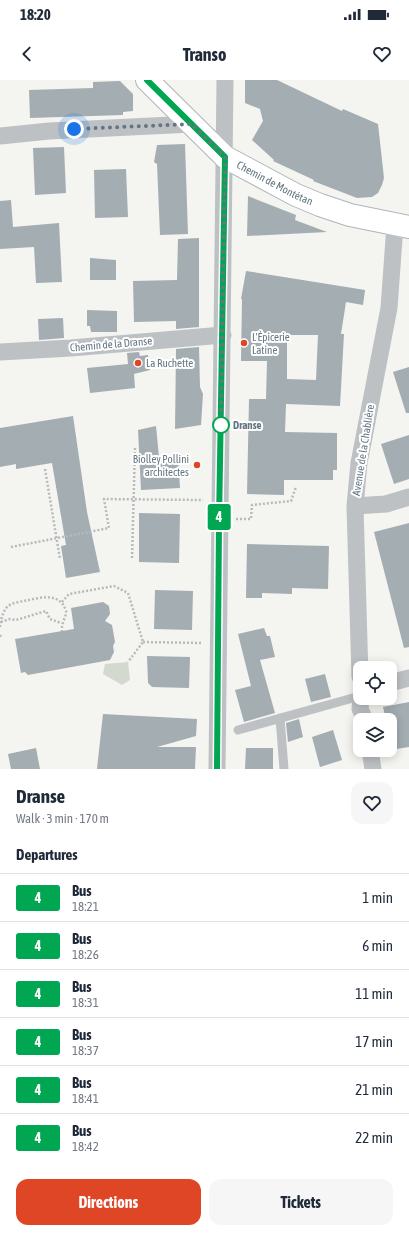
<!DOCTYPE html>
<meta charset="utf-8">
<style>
:root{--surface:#fff;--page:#f6f6f7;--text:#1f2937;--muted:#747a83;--line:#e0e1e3;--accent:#df4626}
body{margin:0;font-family:"Asap Condensed",sans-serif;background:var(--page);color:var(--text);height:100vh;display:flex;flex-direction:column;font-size:15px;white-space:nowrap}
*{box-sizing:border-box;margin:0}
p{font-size:13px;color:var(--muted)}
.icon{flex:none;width:22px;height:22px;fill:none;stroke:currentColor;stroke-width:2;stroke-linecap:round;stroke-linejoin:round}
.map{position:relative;height:689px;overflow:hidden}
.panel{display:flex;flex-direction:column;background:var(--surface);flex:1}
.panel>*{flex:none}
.badge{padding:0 8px;border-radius:3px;font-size:14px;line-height:26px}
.tools{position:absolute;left:353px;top:581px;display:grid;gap:8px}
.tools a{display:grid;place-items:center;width:44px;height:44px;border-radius:8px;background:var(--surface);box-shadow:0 2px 10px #0003;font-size:20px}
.you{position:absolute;width:20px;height:20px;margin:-10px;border:3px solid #fff;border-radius:50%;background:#1a73e8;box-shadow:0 0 0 6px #1a73e833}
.map>.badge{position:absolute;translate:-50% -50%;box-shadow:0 0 0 2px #fff}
h2{padding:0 16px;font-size:15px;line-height:36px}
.round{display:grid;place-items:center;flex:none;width:42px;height:42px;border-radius:12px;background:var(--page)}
.summary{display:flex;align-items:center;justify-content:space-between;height:68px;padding:0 16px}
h1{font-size:19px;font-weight:700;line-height:30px}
.cta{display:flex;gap:8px;margin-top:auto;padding:8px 16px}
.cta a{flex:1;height:46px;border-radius:12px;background:var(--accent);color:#fff;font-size:16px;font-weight:700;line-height:46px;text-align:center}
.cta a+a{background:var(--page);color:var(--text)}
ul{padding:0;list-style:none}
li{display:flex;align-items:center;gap:12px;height:48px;padding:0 16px;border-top:1px solid var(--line)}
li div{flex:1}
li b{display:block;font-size:15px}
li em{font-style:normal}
li .badge{min-width:44px;font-weight:700;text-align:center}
.status{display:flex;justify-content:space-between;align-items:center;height:28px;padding:0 20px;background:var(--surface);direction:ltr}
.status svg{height:11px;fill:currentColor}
header{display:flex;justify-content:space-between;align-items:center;height:52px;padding:0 16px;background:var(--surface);font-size:18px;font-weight:700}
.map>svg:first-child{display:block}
.green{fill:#d4d9d0}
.building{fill:#a4adb2;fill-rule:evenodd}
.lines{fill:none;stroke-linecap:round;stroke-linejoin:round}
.secondary-casing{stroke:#afb5b9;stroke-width:24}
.path{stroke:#b7babc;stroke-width:2.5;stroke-dasharray:2 2;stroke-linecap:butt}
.lane{stroke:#bdc1c4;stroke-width:9}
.street{stroke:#bdc1c4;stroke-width:17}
.secondary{stroke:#fff;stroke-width:22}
.line-casing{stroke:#fff;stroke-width:9}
.line{stroke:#00a651;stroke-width:6}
.walk{stroke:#647681;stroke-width:4;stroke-dasharray:0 7.2}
.poi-dot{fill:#df4626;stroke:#fff;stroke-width:1.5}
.stop-dot{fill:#fff;stroke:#00a651;stroke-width:2}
.labels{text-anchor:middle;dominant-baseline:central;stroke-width:4;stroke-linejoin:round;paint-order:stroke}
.street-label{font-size:11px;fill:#647681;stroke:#fff}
.poi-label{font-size:11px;fill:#647681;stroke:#fff;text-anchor:start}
.stop-label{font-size:11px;font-weight:bold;fill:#647681;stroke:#fff;text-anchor:start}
</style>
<div class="status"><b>18:20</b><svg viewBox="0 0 49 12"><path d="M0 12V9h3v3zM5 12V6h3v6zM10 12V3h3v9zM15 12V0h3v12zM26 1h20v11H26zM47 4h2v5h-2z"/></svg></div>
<header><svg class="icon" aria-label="back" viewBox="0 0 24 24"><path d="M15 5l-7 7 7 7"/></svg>Transo<svg class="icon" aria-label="heart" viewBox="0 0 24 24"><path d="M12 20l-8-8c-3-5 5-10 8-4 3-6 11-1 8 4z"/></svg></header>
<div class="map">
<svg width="409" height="689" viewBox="0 0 409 689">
<rect width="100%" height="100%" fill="#f4f4f0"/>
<!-- green -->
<path class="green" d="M128 582 130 600 122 605 103 594 105 584Z"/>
<!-- building -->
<path class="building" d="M245 0H277L342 31 343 29 378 44 384 98 382 105 378 113 372 117 357 118 313 101 314 100 273 81 274 80 252 60 263 41 260 29 245 23Z
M120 1 133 14V31L123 32V35L30 38 29 10 93 8V2Z
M185 64 188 154 160 155 157 84 154 82 157 65Z
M64 67 66 113 35 115 33 68Z
M126 89 128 137 95 138 94 90Z
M248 116 296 135 295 140 327 152 247 156Z
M11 120 13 147 59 143 62 202 36 203 34 167 0 169V121Z
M199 158V247L176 249V241L134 242 133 201 177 200 178 159Z
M90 178 116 180V200H90Z
M246 191 365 210 363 225 346 222 341 254H344L340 326 286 324 285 352 337 353V390H333V400H284V415L247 414 249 319H266L267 281H241L242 219H241ZM287 255H318L316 300 287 299Z
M87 230 117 231V252H91L90 246H87Z
M63 238 64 258 39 260 38 239Z
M199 267 200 307 203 314 201 345 175 349 176 269Z
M139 272 140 276 148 275 150 290 134 294 135 308 90 313 87 288 128 284 127 273Z
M409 287V333H406L393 292Z
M73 336 87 432 100 492 66 498 61 466 66 465 52 383 16 389V384L0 387V348Z
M156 346 159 377 178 376 180 408 141 410 138 350Z
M409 355V399L394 404 381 364Z
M139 433 180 434 179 483 139 482Z
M409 443V567L404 568 374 452Z
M247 464 329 466 328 509 292 508V514L262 513V518H246Z
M155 510 193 511 192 550 154 549Z
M103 522 109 526 110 534 105 541 112 545 115 562 113 566 114 572 110 580 28 595 25 592 21 593 15 559 74 549 71 528Z
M264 548 267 556H270L275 577 260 580 275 633 244 642 235 610 251 606 238 554Z
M147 576 190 577 189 608 152 607 148 603Z
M325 594 331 617 311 622 305 599Z
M409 622V667L390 670V640H386L383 627Z
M103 634 197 639 196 656 157 667H196L195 689H97Z
M299 639 303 657 288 662 286 643Z
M333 650 342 680 320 687 312 657Z
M36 668 40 689H11L8 674Z
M246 668H273V689H245Z"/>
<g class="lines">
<defs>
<g id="secondary">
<path id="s1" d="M147 0 225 77 296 115 320 125 350 135 409 147"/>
</g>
</defs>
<!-- secondary casing -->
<use href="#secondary" class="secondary-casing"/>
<!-- path -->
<path class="path" d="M45 389 60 479
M236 439H251L252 425 291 421 296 407
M11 467 109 448 104 419 203 420
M132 478 135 368
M62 522 69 514 114 506 128 513 143 562 128 582
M1 542 10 539 16 540 46 531 50 539 61 543
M0 547C1 540 2 533 7 527 11 523 18 522 24 521 39 518 60 511 66 531 67 536 61 542 62 551
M0 555 1 557
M143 562 202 563"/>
<!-- lane -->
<path class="lane" d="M280 638 284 689
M238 650 360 616"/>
<!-- street -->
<path class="street" d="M0 56 49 51 192 44
M0 272 71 268 223 255
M355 426 386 424 409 417
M360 597 355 426 359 383 389 228 395 145
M390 603 409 598
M361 618 360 629 365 640
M370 670 373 689
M217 689 225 0"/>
<!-- secondary -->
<use href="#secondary" class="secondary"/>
</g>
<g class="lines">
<defs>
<path id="line" d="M147 0 225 77 219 443 217 689"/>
</defs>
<!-- line casing -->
<use href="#line" class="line-casing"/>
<!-- line -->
<use href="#line" class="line"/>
<!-- walk -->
<path class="walk" d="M74 49 192 44 225 77 221 345"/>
</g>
<!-- markers -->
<g class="poi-dot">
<circle cx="244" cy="263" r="4"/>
<circle cx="138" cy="283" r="4"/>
<circle cx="197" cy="385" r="4"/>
</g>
<circle class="stop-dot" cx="221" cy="345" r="8"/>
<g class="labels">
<!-- street labels -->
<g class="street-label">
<text stroke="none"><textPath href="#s1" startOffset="166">Chemin de Montétan</textPath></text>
<text transform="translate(111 264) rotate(-5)">Chemin de la Dranse</text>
<text transform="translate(363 370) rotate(-81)">Avenue de la Chablière</text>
</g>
<!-- poi labels -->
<g class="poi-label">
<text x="252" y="257">L'Épicerie<tspan x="252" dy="13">Latine</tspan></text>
<text x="146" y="283">La Ruchette</text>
<text x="189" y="379" text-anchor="end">Biolley Pollini<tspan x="189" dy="13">architectes</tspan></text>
</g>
<!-- stop labels -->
<g class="stop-label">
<text x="233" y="345">Dranse</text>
</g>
</g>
</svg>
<div class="tools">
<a><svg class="icon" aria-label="locate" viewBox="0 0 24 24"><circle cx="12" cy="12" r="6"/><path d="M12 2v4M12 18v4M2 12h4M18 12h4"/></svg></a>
<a><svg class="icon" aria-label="layers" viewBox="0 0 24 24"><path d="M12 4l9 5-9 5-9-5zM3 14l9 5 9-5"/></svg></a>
</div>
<div class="you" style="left:74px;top:49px"></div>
<b class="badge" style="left:219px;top:437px;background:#00a651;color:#fff">4</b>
</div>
<section class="panel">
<div class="summary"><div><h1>Dranse</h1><p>Walk · 3 min · 170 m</p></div><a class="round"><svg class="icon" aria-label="heart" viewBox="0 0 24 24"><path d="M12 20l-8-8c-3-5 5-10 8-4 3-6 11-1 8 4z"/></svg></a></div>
<h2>Departures</h2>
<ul>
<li><span class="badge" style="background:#00a651;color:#fff">4</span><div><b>Bus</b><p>18:21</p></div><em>1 min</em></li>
<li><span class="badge" style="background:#00a651;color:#fff">4</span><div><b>Bus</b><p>18:26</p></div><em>6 min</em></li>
<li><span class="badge" style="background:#00a651;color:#fff">4</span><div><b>Bus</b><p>18:31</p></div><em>11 min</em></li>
<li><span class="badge" style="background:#00a651;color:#fff">4</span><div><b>Bus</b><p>18:37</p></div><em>17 min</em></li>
<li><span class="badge" style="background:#00a651;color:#fff">4</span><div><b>Bus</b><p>18:41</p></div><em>21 min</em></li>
<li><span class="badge" style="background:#00a651;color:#fff">4</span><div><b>Bus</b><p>18:42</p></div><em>22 min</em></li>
</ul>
<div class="cta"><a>Directions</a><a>Tickets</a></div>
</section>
